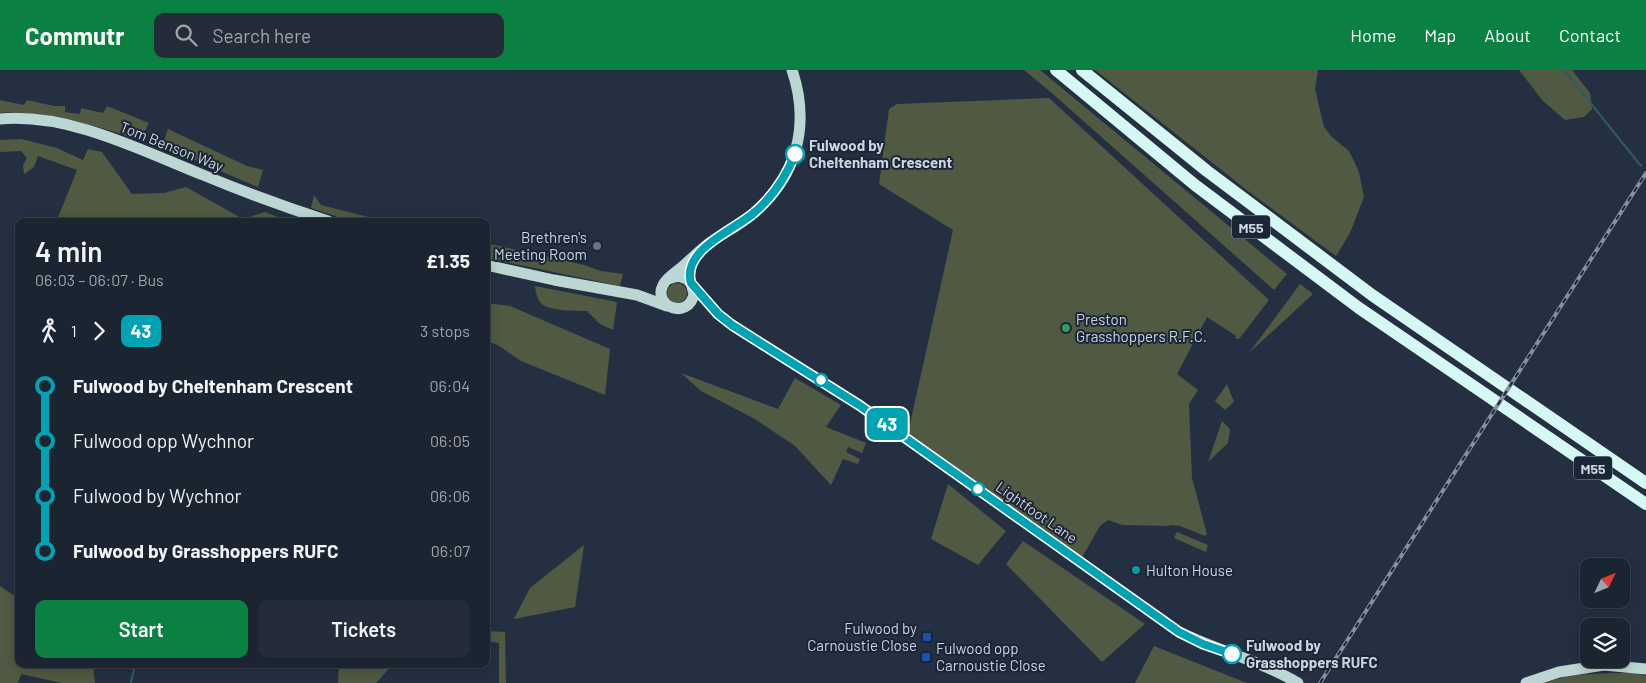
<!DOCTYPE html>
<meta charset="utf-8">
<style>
:root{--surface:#1b2431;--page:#242c39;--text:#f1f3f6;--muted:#a0a4ab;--line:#39414d;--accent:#0b8043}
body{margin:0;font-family:Barlow,sans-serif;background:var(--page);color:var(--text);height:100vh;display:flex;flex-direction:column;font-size:19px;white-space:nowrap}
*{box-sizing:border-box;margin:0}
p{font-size:16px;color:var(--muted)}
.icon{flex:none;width:28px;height:28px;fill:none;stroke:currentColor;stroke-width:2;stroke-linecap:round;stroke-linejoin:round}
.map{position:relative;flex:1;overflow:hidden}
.side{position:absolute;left:15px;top:148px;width:475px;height:450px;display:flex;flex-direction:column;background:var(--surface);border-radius:10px;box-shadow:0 2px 12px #0003,0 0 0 1px var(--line)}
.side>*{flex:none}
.badge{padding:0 10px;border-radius:8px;font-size:18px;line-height:32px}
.needle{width:32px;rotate:47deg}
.buttons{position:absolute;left:1580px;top:488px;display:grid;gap:10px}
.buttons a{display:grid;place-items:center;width:50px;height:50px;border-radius:10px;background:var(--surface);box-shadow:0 2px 12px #0003,0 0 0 1px var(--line);font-size:25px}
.map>.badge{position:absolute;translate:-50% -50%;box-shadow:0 0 0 2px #fff}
.legs{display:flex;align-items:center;gap:8px;height:55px;padding:0 20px;font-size:16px}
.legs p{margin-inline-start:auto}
.headline{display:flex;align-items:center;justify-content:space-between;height:85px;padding:0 20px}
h1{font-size:28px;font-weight:600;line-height:38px}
.button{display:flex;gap:10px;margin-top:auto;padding:10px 20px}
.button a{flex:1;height:58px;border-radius:10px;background:var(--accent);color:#fff;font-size:20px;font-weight:600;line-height:58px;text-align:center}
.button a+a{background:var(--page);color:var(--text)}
ul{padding:0 20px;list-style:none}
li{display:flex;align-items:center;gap:18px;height:55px;font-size:19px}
li i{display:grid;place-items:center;width:8px;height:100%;margin:0 6px;background:currentColor}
li i::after{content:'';width:12px;height:12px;margin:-6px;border:4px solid;border-radius:50%;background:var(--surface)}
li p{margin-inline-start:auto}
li:first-child i{background:linear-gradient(#0000 50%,currentColor 0)}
li:last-child i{background:linear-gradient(currentColor 50%,#0000 0)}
header{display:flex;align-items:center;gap:30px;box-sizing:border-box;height:70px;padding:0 25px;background:var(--accent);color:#fff}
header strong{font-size:24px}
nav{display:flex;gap:28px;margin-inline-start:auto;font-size:18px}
.search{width:350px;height:45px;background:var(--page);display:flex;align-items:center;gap:12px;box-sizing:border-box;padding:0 18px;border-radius:10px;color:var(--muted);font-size:19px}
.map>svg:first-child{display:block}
.green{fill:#505941}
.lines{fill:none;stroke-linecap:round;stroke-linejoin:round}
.stream{stroke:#325a64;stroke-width:2}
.major{stroke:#bbd6d3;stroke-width:11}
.highway{stroke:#d6f8f4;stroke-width:12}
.rail-casing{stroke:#87909e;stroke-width:4}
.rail{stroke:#1a2636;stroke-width:2;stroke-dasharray:5.5;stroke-linecap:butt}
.line-1-casing{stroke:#fff;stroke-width:11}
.line-1{stroke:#00a3b4;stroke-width:8}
.stop-1-dot{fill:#fff;stroke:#00a3b4;stroke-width:2.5}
.worship-dot{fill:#6b7280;stroke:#1a2636;stroke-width:2}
.leisure-dot{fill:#2e9e5b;stroke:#1a2636;stroke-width:2}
.culture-dot{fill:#0f9aa8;stroke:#1a2636;stroke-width:2}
.transit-dot{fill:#1a4fb4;stroke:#1a2636;stroke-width:2}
.labels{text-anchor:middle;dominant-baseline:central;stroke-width:4;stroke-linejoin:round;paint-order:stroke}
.shield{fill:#1a2636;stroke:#97a0ac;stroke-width:1}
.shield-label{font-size:14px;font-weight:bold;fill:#ccd4df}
.stop-label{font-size:15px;font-weight:bold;fill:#ccd4df;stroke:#1a2636;text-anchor:start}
.street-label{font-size:15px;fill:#ccd4df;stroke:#1a2636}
.poi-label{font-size:15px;fill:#ccd4df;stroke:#1a2636;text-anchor:start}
</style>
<header>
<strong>Commutr</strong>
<div class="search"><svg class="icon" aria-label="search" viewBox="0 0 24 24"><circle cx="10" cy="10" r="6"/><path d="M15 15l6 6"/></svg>Search here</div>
<nav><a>Home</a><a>Map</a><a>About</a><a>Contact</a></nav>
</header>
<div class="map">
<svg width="1646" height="613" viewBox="0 0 1646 613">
<rect width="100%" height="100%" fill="#243041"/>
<!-- green -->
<path class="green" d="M1024 0H1040L1287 204 1274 220 1053 24Z
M1095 0H1318L1315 19 1324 57 1332 67 1349 81 1359 102 1364 127 1350 163 1336 186 1248 121Z
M1519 0H1572L1590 23 1592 39 1584 47 1565 50 1543 31Z
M1049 28 1269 230 1239 269 1235 268 1236 266 1207 247 1177 304 1198 320 1189 334 1192 408 1207 464 1205 466 1180 456 1173 455 1166 456 1122 455 1108 450 1100 456 1081 489 908 363 953 160 879 114 889 39 897 34Z
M0 30 24 35 27 30 54 36H65V42L80 44 81 38 103 43 107 36 149 53 140 70C105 59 71 48 35 44 23 43 12 41 0 43Z
M168 59 247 96 263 100 258 117 162 76Z
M21 69 57 78 83 90 88 79 102 82 132 124 164 123 186 117 243 149 265 142 288 151 57 150 77 100 38 86 34 97 24 104 23 95 27 88 21 81 0 82V70Z
M314 125 321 135 384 151H350L311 138Z
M486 173 584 195 601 201 623 204 620 216 486 188Z
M667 223a10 10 0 1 1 20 0a10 10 0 1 1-20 0Z
M1300 214 1313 224 1249 283Z
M535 216 617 232 613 260 600 254 587 241C577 241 552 241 543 235 537 230 536 223 535 216Z
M486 233 510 236 610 279 605 325 521 291 499 276 486 270Z
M681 303 778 339 795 308 841 335 826 357 866 373 862 383 848 377 846 382 860 389 858 394 843 389 831 415 795 376 755 349 701 321Z
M1227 314 1234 332 1225 340 1215 331Z
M1222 351 1230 359 1228 373 1208 392Z
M948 414 1006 461 978 495 931 469Z
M1177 462 1208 475 1206 482 1174 468Z
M1023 471 1145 554 1102 592 1006 494Z
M584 475 575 537 514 549 530 518Z
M0 516 19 529V594H93L95 613H62L21 604 18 613H0Z
M487 561 505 562 506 613H499V573L486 571Z
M1154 576 1247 613H1135Z
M339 594H393L376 613H338Z
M1610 603H1634L1646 606V613H1544L1571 605Z"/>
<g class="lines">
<!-- stream -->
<path class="stream" d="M1564 0 1641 96
M131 613 135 594"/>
<!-- major -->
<path class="major" d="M0 49C70 43 140 80 203 105 244 122 285 137 328 151
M486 195 554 210 637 225 667 236
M668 209 678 206 687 209 718 244 732 255 859 335 1179 562C1218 581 1261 591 1298 613
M691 213 694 224C688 251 652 236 663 215 666 208 676 202 682 197 691 189 699 181 708 174 723 163 741 155 755 142 798 105 810 53 792 0
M1526 613 1559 602 1604 595 1646 599"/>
<!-- highway -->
<path class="highway" d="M1056 0 1195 115 1359 238 1646 434
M1082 0 1207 101 1372 225 1646 413"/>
<defs>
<path id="rail" d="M1320 613 1646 103"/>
</defs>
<!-- rail casing -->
<use href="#rail" class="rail-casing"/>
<!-- rail -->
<use href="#rail" class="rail"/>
</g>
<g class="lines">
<defs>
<path id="line-1" d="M795 84C786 107 774 125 756 141 736 160 681 179 691 213L718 244 732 255 859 335 1179 562 1203 574 1232 584"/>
</defs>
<!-- line-1 casing -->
<use href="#line-1" class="line-1-casing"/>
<!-- line-1 -->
<use href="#line-1" class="line-1"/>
</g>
<!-- markers -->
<g class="stop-1-dot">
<circle cx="795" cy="84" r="9"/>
<circle cx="821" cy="310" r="6"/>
<circle cx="978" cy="419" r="6"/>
<circle cx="1232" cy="584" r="9"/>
</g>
<circle class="worship-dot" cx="597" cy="176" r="5"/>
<circle class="leisure-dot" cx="1066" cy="258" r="5"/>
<circle class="culture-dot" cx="1136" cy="500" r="5"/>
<g class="transit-dot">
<rect x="922" y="562" width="10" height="10" rx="2.5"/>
<rect x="921" y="582" width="10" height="10" rx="2.5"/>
</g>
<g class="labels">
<!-- shield labels -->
<g class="shield">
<rect x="1232" y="145.5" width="38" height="23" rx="4"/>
<rect x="1574" y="386.5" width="38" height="23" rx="4"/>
</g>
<g class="shield-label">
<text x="1251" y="157">M55</text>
<text x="1593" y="398">M55</text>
</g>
<!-- stop labels -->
<g class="stop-label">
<text x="809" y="75">Fulwood by<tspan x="809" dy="17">Cheltenham Crescent</tspan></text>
<text x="1246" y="575">Fulwood by<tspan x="1246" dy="17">Grasshoppers RUFC</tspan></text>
</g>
<!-- street labels -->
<g class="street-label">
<text transform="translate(172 76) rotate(22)">Tom Benson Way</text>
<text transform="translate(1037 442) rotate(35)">Lightfoot Lane</text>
</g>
<!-- poi labels -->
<g class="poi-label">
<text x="587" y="167" text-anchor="end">Brethren's<tspan x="587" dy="17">Meeting Room</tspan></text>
<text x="1076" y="249">Preston<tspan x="1076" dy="17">Grasshoppers R.F.C.</tspan></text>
<text x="1146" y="500">Hulton House</text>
<text x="917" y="558" text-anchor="end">Fulwood by<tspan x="917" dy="17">Carnoustie Close</tspan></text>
<text x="936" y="578">Fulwood opp<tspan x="936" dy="17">Carnoustie Close</tspan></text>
</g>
</g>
</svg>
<div class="buttons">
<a><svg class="needle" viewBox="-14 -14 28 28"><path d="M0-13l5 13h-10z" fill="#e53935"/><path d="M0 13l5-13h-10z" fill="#a0a4ab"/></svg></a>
<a><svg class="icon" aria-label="layers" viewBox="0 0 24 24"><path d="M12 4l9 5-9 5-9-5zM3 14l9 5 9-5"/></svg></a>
</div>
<b class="badge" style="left:887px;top:354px;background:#00a3b4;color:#fff">43</b>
<section class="side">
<div class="headline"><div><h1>4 min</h1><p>06:03 – 06:07 · Bus</p></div><b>£1.35</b></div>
<div class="legs"><svg class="icon" aria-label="walk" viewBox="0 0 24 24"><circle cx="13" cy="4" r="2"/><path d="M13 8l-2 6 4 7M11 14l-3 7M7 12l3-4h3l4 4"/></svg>1<svg class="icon" aria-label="forward" viewBox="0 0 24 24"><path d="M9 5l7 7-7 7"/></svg><b class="badge" style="background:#00a3b4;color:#fff">43</b><p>3 stops</p></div>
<ul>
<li><i style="color:#00a3b4"></i><b>Fulwood by Cheltenham Crescent</b><p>06:04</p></li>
<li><i style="color:#00a3b4"></i><span>Fulwood opp Wychnor</span><p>06:05</p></li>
<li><i style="color:#00a3b4"></i><span>Fulwood by Wychnor</span><p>06:06</p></li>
<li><i style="color:#00a3b4"></i><b>Fulwood by Grasshoppers RUFC</b><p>06:07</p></li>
</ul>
<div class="button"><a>Start</a><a>Tickets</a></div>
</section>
</div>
